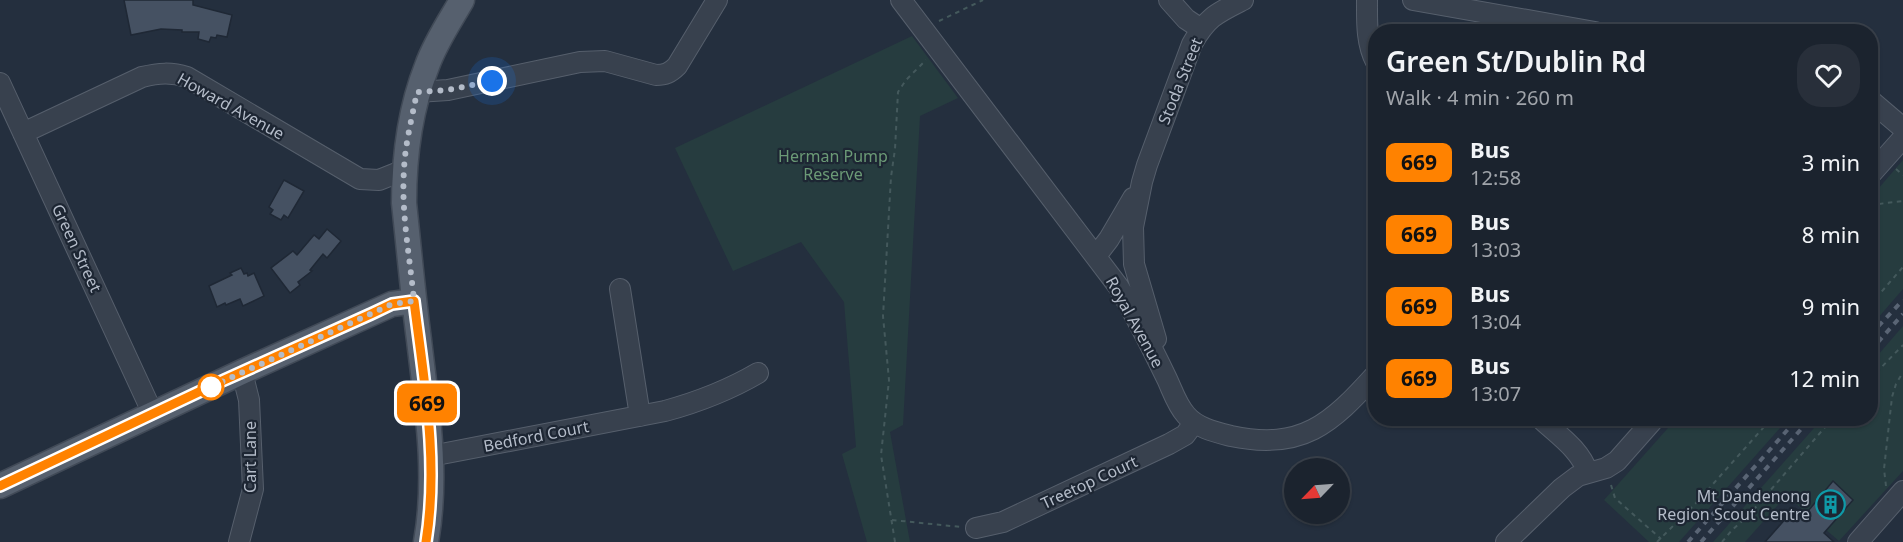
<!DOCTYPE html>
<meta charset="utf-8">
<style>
:root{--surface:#1b232e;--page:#282f3a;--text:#f1f3f6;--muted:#a0a4aa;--line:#39404a}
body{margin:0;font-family:"Noto Sans",sans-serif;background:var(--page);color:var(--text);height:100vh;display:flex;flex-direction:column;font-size:22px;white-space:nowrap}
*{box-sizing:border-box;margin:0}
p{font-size:20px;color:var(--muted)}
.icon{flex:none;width:33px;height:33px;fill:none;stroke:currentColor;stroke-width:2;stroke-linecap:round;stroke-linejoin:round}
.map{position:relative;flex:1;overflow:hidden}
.details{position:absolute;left:1368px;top:24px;width:510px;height:402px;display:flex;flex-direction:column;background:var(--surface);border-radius:24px;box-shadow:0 2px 4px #0004,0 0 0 2px var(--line)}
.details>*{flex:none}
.badge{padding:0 12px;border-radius:9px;font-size:21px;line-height:39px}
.needle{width:39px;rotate:245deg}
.tools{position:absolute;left:1284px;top:458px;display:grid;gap:12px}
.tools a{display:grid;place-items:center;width:66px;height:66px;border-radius:50%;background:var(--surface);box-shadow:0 2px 4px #0004,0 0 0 2px var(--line);font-size:30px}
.you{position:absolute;width:30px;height:30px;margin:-15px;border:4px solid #fff;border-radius:50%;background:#1a73e8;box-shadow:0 0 0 9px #1a73e833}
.map>.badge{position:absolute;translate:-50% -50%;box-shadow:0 0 0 3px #fff}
.round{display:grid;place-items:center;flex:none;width:63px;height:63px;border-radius:24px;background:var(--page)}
.overview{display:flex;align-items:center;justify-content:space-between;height:102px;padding:0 18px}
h1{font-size:28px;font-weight:600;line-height:45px}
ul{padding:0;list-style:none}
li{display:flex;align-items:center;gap:18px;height:72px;padding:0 18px}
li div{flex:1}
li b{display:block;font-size:22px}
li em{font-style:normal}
li .badge{min-width:66px;font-weight:700;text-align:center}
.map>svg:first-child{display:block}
.green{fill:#263c3f}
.building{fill:#455162;stroke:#1f2835;stroke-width:1.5}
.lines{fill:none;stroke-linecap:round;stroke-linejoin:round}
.minor-casing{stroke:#565f6c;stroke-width:22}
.major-casing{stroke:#414a57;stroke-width:27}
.path{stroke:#44595c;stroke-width:2;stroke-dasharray:4.5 4.5;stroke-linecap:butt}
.minor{stroke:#38414e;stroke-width:20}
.major{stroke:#56606e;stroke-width:24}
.rail{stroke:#5a6575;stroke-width:4;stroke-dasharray:6 6;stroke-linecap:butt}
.line-casing{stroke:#fff;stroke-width:14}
.line{stroke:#ff8200;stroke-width:9}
.walk{stroke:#b4bcc9;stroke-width:6;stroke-dasharray:0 10.8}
.stop-dot{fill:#fff;stroke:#ff8200;stroke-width:3}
.labels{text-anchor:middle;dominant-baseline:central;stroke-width:4.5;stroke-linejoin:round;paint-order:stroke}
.street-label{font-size:16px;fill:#b4bcc9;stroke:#1d2633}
.park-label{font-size:16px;fill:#6b9a76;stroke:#1d2633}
.poi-label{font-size:16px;fill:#b4bcc9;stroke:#1d2633;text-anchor:end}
</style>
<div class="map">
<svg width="1903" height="542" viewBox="0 0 1903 542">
<rect width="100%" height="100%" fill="#242f3e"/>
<!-- green -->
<path class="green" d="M912 36 958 98 920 116 903 425 890 432 910 542H867L842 454 856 447 844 302 801 242 733 271 675 148Z
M1903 160V289L1871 326V197Z
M1903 326V471L1839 541 1796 504 1785 497 1745 542H1713L1822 419 1870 418 1871 363Z
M1676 419H1788L1679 542H1649L1604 500Z"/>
<!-- building -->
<path class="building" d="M124 0H193V5L232 15 227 37 217 35 216 38 211 37 209 42 198 39 199 32H182V30L161 29 131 35Z
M284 180 304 191 288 218 284 215 281 220 270 214 273 210 269 207Z
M327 229 341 241 327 258 323 254 310 270 312 271 298 282 300 285 290 293 271 268 293 251 297 255 314 235 319 239Z
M241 268 244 274 247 273 248 276 254 273 264 296 243 306 240 299 226 305 225 303 217 307 209 286 232 275 230 273Z
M1833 481 1853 500 1824 533 1834 542H1765L1795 508 1804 516Z"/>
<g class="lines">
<defs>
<path id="minor" d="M901 0 1118 286C1136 316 1152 348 1167 379 1173 392 1177 405 1186 415 1197 428 1215 432 1231 436 1302 451 1331 424 1376 374
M1169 0 1186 19 1201 29
M1367 0C1367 21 1366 43 1376 62
M1413 0 1595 32
M0 83 153 414
M417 92 448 90 580 62 605 61 656 75C665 75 670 73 677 66L717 0
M1870 100 1903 128
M23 133 142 77C159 73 171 72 187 77L360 179 379 180 404 170
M1870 175 1903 138
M1096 256 1109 239 1133 198
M620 289 640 416
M1156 339 1134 264 1133 227 1142 182 1147 165 1192 44C1207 17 1217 13 1243 0
M1540 418C1558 435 1580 449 1588 473
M431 456 665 411C698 402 729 390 758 373
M976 528 1003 522 1169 444 1185 435 1194 423
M239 542 253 489 249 400 242 372
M1506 542 1562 488 1578 476 1606 468 1617 461 1655 418
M1858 542 1903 491"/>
<path id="major" d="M0 486 242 372 392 304 414 301
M426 542C438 475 427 408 419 340 413 295 409 249 404 203 404 156 410 109 427 66 435 43 450 21 462 0"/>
</defs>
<!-- minor casing -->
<use href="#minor" class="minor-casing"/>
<!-- major casing -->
<use href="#major" class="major-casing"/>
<!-- path -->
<path class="path" d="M939 21 983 0
M1896 169 1903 175
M1870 205 1903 201
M1870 305 1903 267
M1870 379 1903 345
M1611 485 1615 498 1661 539
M1886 486 1884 469 1892 397 1896 384 1903 372
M892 520 961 527
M895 542 881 455 889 380 883 316 891 177 895 149 898 92 906 80 926 60
M1657 542 1696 503 1772 418
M1722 542 1732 530 1749 515 1833 418"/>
<!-- minor -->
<use href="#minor" class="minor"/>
<!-- major -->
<use href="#major" class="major"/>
<!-- rail -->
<path class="rail" d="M1870 335 1903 300
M1870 351 1903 314
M1688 542 1798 418
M1701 542 1811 418"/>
</g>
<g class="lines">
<defs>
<path id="line" d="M0 486 222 381 371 314 392 304 414 301C424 381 439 462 426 542"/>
</defs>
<!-- line casing -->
<use href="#line" class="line-casing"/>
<!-- line -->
<use href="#line" class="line"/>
<!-- walk -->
<path class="walk" d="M211 387 202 391 392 304 414 301C410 258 401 213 404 170 405 144 412 118 417 92L448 90 492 81"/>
</g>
<!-- icons -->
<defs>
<symbol id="building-ring" viewBox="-11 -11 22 22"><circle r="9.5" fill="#1d2633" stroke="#0f9aa8" stroke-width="1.5"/><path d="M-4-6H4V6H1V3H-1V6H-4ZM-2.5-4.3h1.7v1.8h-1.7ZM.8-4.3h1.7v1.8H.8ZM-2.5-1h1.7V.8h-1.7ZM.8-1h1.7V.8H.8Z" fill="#0f9aa8"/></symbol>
</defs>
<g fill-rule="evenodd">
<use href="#building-ring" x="1814" y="488" width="33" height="33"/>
</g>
<!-- markers -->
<circle class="stop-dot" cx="211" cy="387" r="12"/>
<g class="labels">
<!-- street labels -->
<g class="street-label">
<text transform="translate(1180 81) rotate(-68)">Stoda Street</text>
<text transform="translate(231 106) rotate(29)">Howard Avenue</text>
<text transform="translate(77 248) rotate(65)">Green Street</text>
<text transform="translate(1135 322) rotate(61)">Royal Avenue</text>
<text transform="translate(536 436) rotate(-11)">Bedford Court</text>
<text transform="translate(250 457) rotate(-90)">Cart Lane</text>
<text transform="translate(1089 482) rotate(-25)">Treetop Court</text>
</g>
<!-- park labels -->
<g class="park-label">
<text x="833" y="156">Herman Pump<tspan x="833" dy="18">Reserve</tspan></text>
</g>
<!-- poi labels -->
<g class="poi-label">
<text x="1810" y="496">Mt Dandenong<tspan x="1810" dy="18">Region Scout Centre</tspan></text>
</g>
</g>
</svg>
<div class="tools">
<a><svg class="needle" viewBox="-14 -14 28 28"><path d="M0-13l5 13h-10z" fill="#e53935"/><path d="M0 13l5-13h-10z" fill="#a0a4aa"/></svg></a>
</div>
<div class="you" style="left:492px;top:81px"></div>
<b class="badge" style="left:427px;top:403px;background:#ff8200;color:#111">669</b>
<section class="details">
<div class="overview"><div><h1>Green St/Dublin Rd</h1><p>Walk · 4 min · 260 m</p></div><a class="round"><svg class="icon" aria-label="heart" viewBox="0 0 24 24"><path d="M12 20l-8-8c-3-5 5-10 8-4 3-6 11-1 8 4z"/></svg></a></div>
<ul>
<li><span class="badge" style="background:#ff8200;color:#111">669</span><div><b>Bus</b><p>12:58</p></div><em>3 min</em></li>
<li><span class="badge" style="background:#ff8200;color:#111">669</span><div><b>Bus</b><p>13:03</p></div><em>8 min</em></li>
<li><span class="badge" style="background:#ff8200;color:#111">669</span><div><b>Bus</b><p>13:04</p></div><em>9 min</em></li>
<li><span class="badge" style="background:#ff8200;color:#111">669</span><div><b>Bus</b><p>13:07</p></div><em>12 min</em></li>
</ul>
</section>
</div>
